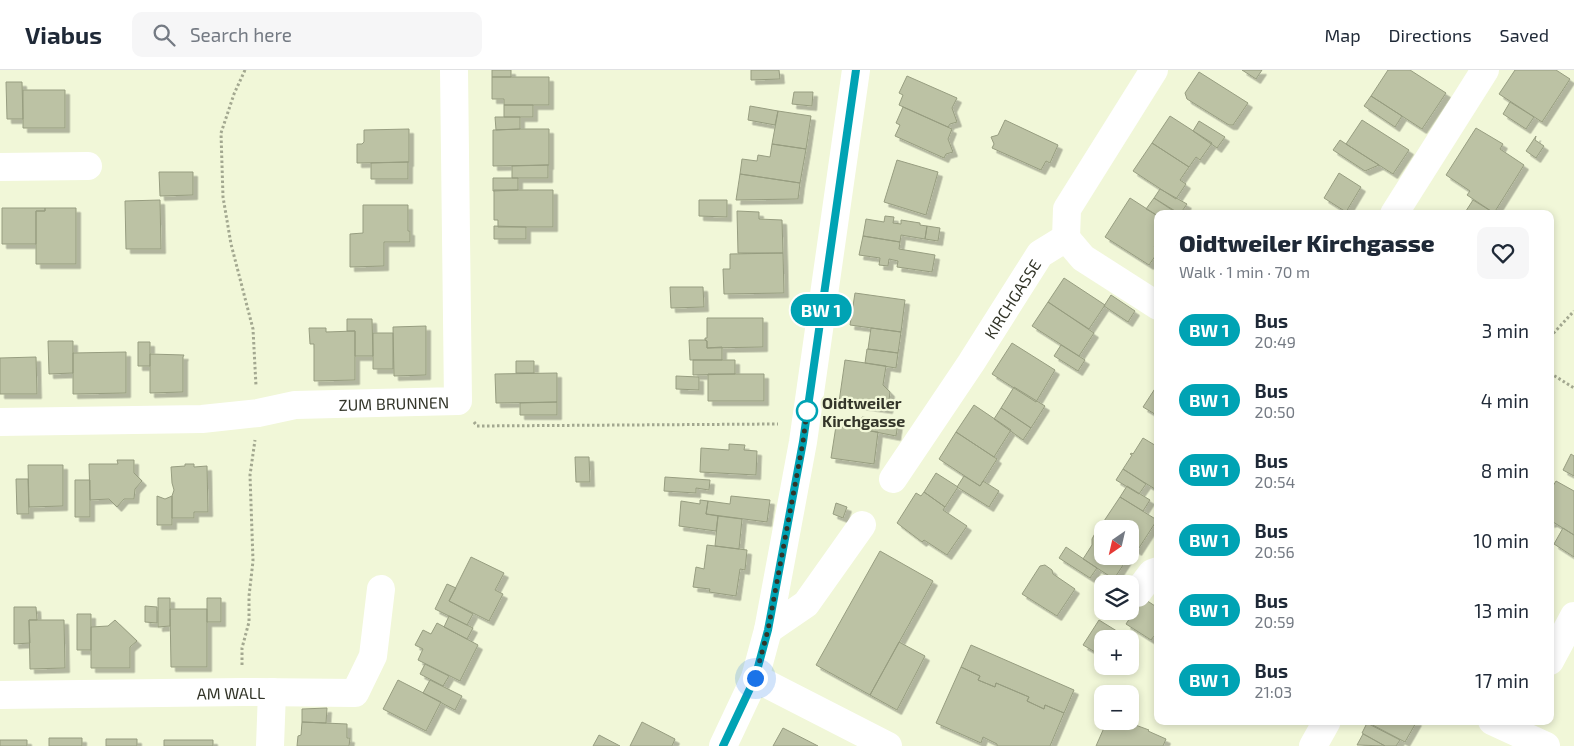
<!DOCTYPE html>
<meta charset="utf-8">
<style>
:root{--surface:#fff;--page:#f6f6f7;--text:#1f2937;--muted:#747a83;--line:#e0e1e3}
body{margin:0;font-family:"Exo 2",sans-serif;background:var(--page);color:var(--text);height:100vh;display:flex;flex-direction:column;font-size:19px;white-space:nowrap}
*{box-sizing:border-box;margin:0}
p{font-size:16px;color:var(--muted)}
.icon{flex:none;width:28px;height:28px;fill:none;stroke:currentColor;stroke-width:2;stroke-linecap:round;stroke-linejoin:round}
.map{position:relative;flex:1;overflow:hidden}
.sheet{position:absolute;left:1154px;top:140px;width:400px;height:515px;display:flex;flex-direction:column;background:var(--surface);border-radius:10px;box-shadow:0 2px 8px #0003}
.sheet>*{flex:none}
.badge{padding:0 10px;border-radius:16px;font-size:18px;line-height:32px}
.needle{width:32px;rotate:214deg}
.tools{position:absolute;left:1094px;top:450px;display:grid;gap:10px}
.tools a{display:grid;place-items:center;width:45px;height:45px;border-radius:10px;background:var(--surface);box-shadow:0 2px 8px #0003;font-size:25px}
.you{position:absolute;width:25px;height:25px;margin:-12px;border:4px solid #fff;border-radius:50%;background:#1a73e8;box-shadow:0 0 0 8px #1a73e833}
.map>.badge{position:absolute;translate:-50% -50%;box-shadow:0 0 0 2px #fff}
.round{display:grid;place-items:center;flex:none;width:52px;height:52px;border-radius:10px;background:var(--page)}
.overview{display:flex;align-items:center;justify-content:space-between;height:85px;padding:0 25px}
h1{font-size:24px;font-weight:800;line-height:38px}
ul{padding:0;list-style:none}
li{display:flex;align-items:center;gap:15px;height:70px;padding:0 25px}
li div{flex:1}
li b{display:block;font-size:19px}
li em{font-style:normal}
li .badge{min-width:55px;font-weight:700;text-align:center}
header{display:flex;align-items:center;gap:30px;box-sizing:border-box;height:70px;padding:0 25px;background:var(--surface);border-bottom:1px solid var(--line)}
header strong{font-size:24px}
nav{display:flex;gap:28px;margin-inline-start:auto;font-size:18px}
.search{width:350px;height:45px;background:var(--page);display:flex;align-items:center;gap:12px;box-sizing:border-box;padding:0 18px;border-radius:10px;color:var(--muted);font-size:19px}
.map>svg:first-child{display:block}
.building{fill:#bcc2a4;stroke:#979d80;filter:url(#shadow)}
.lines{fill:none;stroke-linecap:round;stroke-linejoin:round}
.path{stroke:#a3a890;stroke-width:3;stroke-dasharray:2.5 2.5;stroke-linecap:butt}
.minor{stroke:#fff;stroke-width:28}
.line-casing{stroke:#fff;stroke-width:11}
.line{stroke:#00a3b4;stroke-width:8}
.walk{stroke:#333529;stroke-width:5;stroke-dasharray:0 9}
.stop-dot{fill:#fff;stroke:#00a3b4;stroke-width:2.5}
.labels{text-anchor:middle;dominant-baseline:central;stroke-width:4.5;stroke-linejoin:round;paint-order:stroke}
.street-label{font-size:16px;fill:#333529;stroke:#f1f7d8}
.stop-label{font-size:16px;font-weight:bold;fill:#333529;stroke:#f1f7d8;text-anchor:start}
</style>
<header>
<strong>Viabus</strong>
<div class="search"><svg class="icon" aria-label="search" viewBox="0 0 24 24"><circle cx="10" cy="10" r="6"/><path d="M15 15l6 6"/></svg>Search here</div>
<nav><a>Map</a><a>Directions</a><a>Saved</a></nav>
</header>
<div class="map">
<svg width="1574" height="676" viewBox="0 0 1574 676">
<defs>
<filter id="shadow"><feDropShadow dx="4.5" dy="4.5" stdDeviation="0" flood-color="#0004"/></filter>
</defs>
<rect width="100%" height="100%" fill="#f1f7d8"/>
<!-- building -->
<path class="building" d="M492 0H511V7H492Z
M751 0H779L780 9 751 10Z
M1242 0H1262L1256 9Z
M1388 0H1410L1446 23 1422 59 1371 26Z
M1515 0H1556L1570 9 1542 52 1499 24Z
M1199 2 1248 33 1233 55H1229L1187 29 1185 23Z
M907 6 957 28 952 38 957 52 950 54 948 57 899 35 903 25 899 23Z
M492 7H549V35H504V29H492Z
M6 12H22L23 49H7Z
M23 20H65V58H23Z
M794 22H813L812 36 792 34Z
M1371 26 1402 46 1395 57 1364 36Z
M1510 32 1534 47 1526 59 1503 44Z
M504 35H533V47H504Z
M750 36 778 41 775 55 748 50Z
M903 37 952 59 948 69 953 82 946 84 944 88 895 66 900 55 896 53Z
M778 41 811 46 806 79 772 74Z
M1170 46 1212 73 1200 90 1196 87 1189 97 1152 73Z
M495 47H520V59L496 60Z
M1005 50 1058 75 1050 93 1046 91 1041 100 992 78 994 74 991 67 998 65Z
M1362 50 1409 80 1393 104 1346 74Z
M1199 51 1225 67 1217 78 1193 61Z
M1476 58 1503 74 1500 79 1524 95 1494 143 1467 125 1470 121 1446 105Z
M409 59V92L357 93V74H362L364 72V60Z
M520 59H549V95L493 96V60Z
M1536 66 1535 70 1544 76 1536 88 1526 81Z
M1340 70 1346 74 1379 95 1365 101 1333 80Z
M1152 73 1189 97 1180 110 1186 114 1176 129 1133 101Z
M772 74 806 79 800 113 740 104 742 89 757 91 758 85 770 87Z
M897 90 938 102 926 145 884 132Z
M408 92V109H371V93Z
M548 95V108H512V96Z
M159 102H193V125L160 126Z
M1339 103 1361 117 1346 142 1324 128Z
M740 104 800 113 798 129 736 130Z
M493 108H518V120L493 121Z
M1160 119 1187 134 1180 144 1154 128Z
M494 120H553V157H498V150H494Z
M1130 128 1158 146V172L1154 177 1158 179V182L1149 195 1105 167Z
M1154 128 1178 144H1158V146L1146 139Z
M160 130 161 179H126L125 131Z
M699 130H727V147L699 146Z
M1473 130 1494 143 1493 144H1464Z
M363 135H408V161H410V172H384V196L350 197V164L363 163Z
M2 138H45V141H36V174H2Z
M45 138H76V194H36V141H45Z
M737 141 759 142V149L782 150 783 183H738Z
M885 146 894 147 893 153 901 154V150L920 153V155L927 156 925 169 901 165 900 172 863 166 866 149 884 152Z
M494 156 526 157V169H494Z
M927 156 940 158 938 171 925 169Z
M863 166 900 172 899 179 935 185 932 202 897 197 898 191 889 189 888 196 879 195 880 188 859 185Z
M783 183 784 223 724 224 723 199H730V184Z
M1064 208 1105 235 1089 259 1048 232Z
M670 217H703L704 237 671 238Z
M855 223 905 230 901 262 850 255Z
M1111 225 1135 241 1128 252 1104 236Z
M1048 232 1094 263 1079 286 1032 256Z
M707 248H763V277L707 278V271L705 270V268H707Z
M347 249H372L373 286H355V261H347Z
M426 256V305L394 306 393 257Z
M309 258H326V262L355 261V310L314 311V274H310Z
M871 258 901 262 898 283 868 279Z
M373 263H393V299H373Z
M689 270H705L707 271V278L722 277V290H690Z
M48 271H73V303L49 304Z
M138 272H150V296H138Z
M1012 273 1055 300 1036 332 992 304Z
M1061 275 1085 290 1078 301 1054 286Z
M867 279 898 283 896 298 865 293Z
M126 282V323L73 324V283Z
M150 284 184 285 183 287V322L150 323Z
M36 287 37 324H0V288Z
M693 290H735V304L693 305Z
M845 290 886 296 883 315 890 322 888 339 839 332Z
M516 291H534V303H516Z
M557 303V332L496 333 495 304Z
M708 304H764V331H708Z
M676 306 699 307V320L676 319Z
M1158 314V346L1143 337Z
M1014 317 1045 336 1031 358 1001 338Z
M557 332V345H520V333Z
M974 335 1011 360 994 387 956 362Z
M1001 338 1031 358 1023 370 994 349Z
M862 347 898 353 896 366 860 359Z
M836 356 878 362 874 394 831 388Z
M956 362 997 389 980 416 939 389Z
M1143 368 1158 377V421L1123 399 1132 385 1130 384 1132 383 1133 384Z
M729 374 745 375 744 380 757 381 756 405 700 402 701 378 729 380Z
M1571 384 1574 386V406L1563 400Z
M575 387H589L590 412H576Z
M117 390H134V403L142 411 135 419 134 429H124L117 437 109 429 90 430 89 394H118Z
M185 394H194V397L207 396 208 442H194V448H172V426L174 420 172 413 171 397 185 396Z
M28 395H63V436L29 437Z
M1123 399 1146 414 1139 424 1116 410Z
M936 403 958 417 945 437 924 422Z
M964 406 980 416 983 411 999 421 989 437 957 417Z
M665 407 710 410 709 420 696 418V423L664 421Z
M16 409H28L29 444H17Z
M75 410H90V447H75Z
M1556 411 1574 421V465L1553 452 1550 453V421Z
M1127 416 1150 430 1143 441 1120 427Z
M924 422 945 437 943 440 967 456 947 485 924 470 922 472 897 453 916 423 921 426Z
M157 426 165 429 172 426V455H157Z
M731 426 770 430 767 452 706 444 708 431 730 434Z
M1120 427 1157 450 1137 481 1130 476V459H1103L1100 457Z
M700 430 708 431 706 444 718 446 716 461 679 456 681 431 700 434Z
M836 433 847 437 843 448 833 444Z
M718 446 742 449 739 479 715 476Z
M1099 456 1103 459 1102 486H1129L1114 509 1083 489 1092 475V469Z
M1563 458 1574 465V487L1554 474Z
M707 475 747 480 745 500 740 499 736 526 709 522 710 519 693 517 696 497 704 499Z
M1066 477 1097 498 1090 508 1059 488Z
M880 481 933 511 870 625 816 595Z
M471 487 504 503 495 520 503 524 489 551 449 531Z
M1045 495 1052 500 1053 504 1075 519 1057 546 1022 524 1040 496Z
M447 514 456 518 449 531 473 544 467 555 435 539Z
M158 528H170V556L158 557Z
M207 528H221V552H207Z
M1143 528 1158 538V561L1151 570 1126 554Z
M145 536 157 537V553L145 552Z
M14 537H36L37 550H29L30 573 14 574Z
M170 539H207V597H171Z
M77 544H91V580H77Z
M449 546 473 558 467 569 444 557Z
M29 550H64L65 598 30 599Z
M115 550 137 571 130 577V598H91V557L108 556Z
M1099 550 1120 563 1116 569H1102V586L1083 575Z
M437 553 478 575 460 611 418 590 423 579 415 575 423 560 431 564Z
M899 572 925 586 897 640 870 625Z
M971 575 1074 620 1064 643 1045 635 1044 639 1027 631 1029 627 996 613 995 617 978 610 980 606 961 597Z
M425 594 449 606 443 616 420 604Z
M961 597 980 606 978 610 995 617 996 613 1029 627 1027 631 1044 639 1045 635 1064 643 1050 676H997V674L983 667 981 673 936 653Z
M398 610 441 632 426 661 383 639Z
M430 610 462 626 455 640 423 623Z
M327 638 326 653 302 652V639Z
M1107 651 1131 652 1130 653 1149 660 1148 661 1166 669 1163 676H1096Z
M1365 651H1417L1405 672Z
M302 652 347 654V668H350L349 676H297L298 666 301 665Z
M642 652 675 669 672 676H630Z
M1367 653 1400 670 1396 676H1385L1362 663Z
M783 658 818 676H773Z
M1363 664 1385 676 1357 675Z
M599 665 620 676H593Z
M49 668H82V676H49Z
M106 669H137V676H106Z
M0 670H27V676H0Z
M164 670H213V676H164Z"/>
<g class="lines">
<!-- path -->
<path class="path" d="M245 0 234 24 221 63 223 127 231 174 253 259 256 316
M1550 267 1574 241
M1550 303 1574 318
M474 352 477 356 778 354
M242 595V578L249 552V526L253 491 250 405 255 370"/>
<!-- minor -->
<g class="minor">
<path d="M0 97 88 96"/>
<path d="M1394 144 1485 0"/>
<path d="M1066 168 1067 139 1154 0"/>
<path d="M1066 168 1083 188 1158 236"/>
<path id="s1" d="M0 352 202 349 258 343 295 335 458 331 454 0"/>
<path id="s2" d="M893 409 971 293 1040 184 1066 168"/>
<path d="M1137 523 1152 503 1158 501"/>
<path d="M768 560 806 534 862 455"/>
<path d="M1550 591 1574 546"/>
<path d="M755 608 888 676"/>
<path id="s3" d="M0 625 243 622 355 623 373 586 381 519"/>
<path d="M1492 651 1546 676"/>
<path d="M270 676 272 622"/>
<path d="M723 676 755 608 768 560 803 372 856 0"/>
<path d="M1313 676 1327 651"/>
</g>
</g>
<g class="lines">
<defs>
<path id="line" d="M723 676 755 608 768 560 803 372 856 0"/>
</defs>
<!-- line casing -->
<use href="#line" class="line-casing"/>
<!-- line -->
<use href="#line" class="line"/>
<!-- walk -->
<path class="walk" d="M755 608 768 560 803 372 807 341"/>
</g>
<!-- markers -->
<circle class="stop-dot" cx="807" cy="341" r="10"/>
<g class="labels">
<!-- street labels -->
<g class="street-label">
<text stroke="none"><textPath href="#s2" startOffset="216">KIRCHGASSE</textPath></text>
<text stroke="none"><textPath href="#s1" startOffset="395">ZUM BRUNNEN</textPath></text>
<text stroke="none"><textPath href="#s3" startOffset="231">AM WALL</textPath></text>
</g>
<!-- stop labels -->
<g class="stop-label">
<text x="822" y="332">Oidtweiler<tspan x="822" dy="18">Kirchgasse</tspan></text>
</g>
</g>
</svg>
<div class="tools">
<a><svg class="needle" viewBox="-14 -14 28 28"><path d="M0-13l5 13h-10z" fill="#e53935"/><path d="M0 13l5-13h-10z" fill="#747a83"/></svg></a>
<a><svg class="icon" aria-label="layers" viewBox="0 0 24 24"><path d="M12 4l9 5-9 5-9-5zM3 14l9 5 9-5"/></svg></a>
<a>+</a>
<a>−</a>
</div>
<div class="you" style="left:755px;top:608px"></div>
<b class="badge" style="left:821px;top:240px;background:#00a3b4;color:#fff">BW 1</b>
<section class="sheet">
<div class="overview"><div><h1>Oidtweiler Kirchgasse</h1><p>Walk · 1 min · 70 m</p></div><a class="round"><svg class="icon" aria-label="heart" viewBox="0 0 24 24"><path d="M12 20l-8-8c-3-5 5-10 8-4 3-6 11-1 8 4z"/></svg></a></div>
<ul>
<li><span class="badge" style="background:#00a3b4;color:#fff">BW 1</span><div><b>Bus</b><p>20:49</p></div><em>3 min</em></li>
<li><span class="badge" style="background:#00a3b4;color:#fff">BW 1</span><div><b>Bus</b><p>20:50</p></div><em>4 min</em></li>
<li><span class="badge" style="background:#00a3b4;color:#fff">BW 1</span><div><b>Bus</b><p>20:54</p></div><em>8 min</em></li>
<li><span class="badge" style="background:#00a3b4;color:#fff">BW 1</span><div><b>Bus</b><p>20:56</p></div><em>10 min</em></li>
<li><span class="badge" style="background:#00a3b4;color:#fff">BW 1</span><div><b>Bus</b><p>20:59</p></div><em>13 min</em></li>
<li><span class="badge" style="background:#00a3b4;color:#fff">BW 1</span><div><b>Bus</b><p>21:03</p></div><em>17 min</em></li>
</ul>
</section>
</div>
